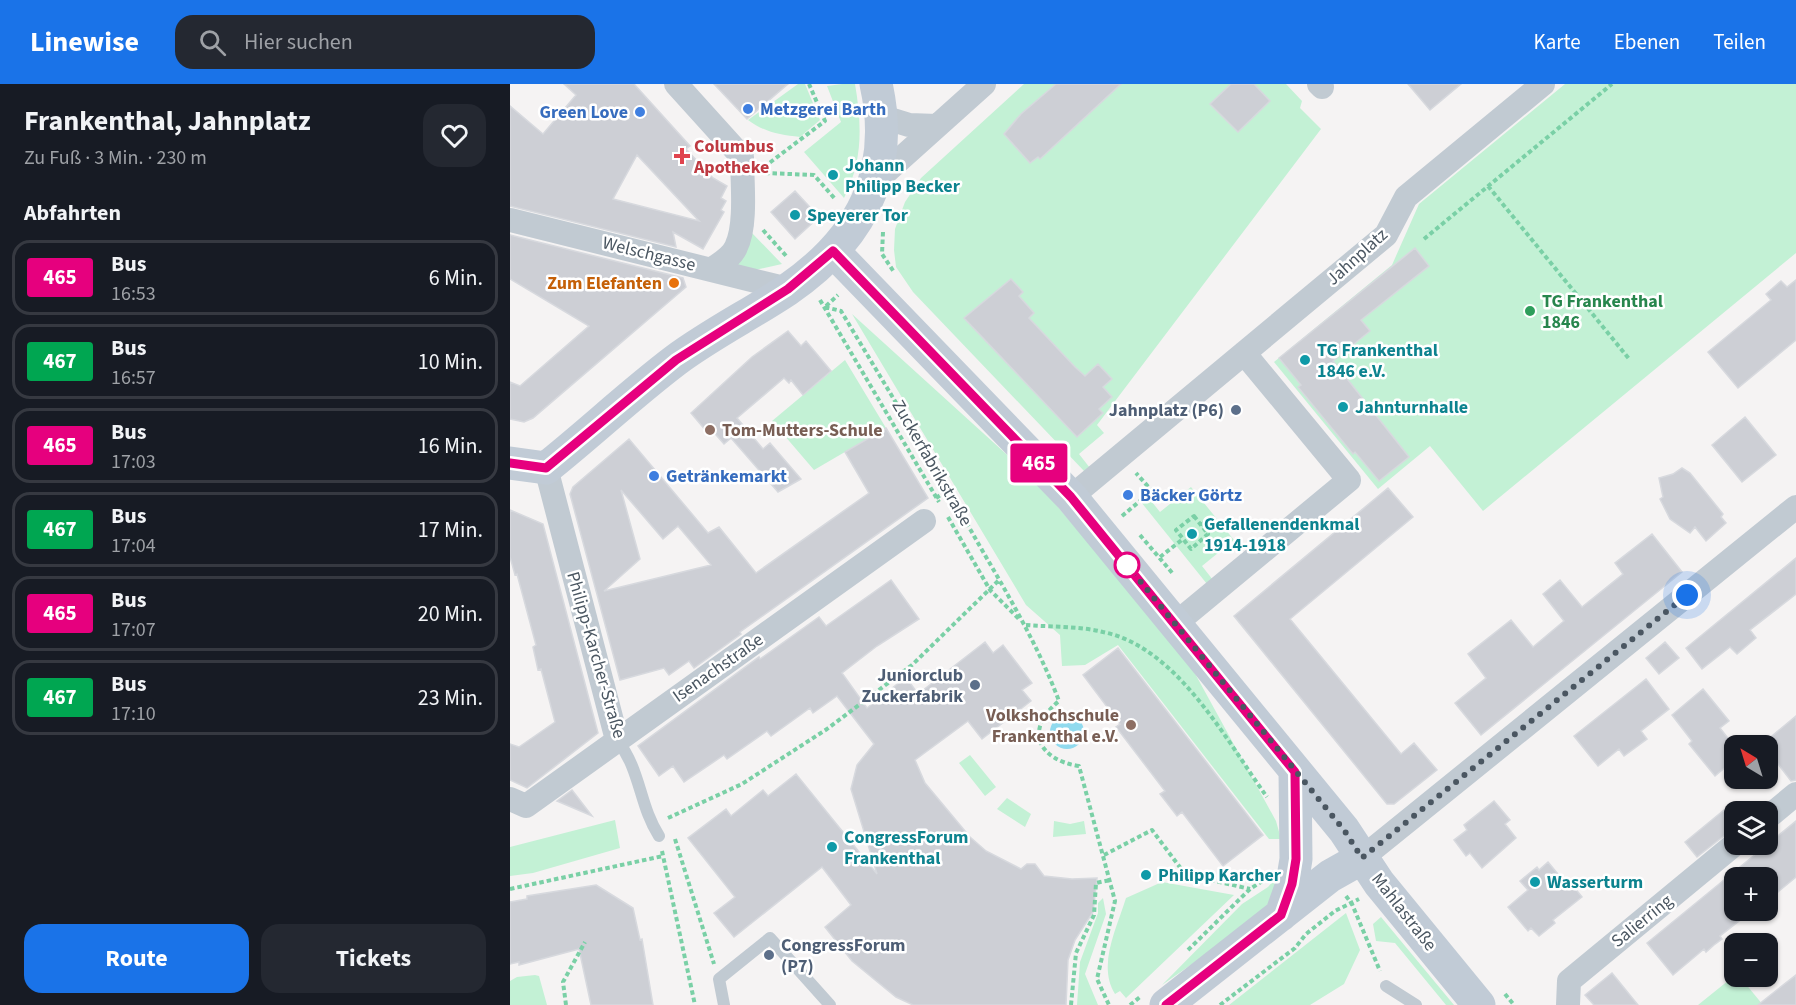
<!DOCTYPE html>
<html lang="de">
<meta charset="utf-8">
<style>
:root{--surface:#171b24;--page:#242831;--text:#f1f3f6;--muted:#9ea1a6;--line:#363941;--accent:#1a73e8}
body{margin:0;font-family:"Source Sans 3",sans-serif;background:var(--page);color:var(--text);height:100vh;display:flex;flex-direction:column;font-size:22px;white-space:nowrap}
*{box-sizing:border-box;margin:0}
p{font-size:20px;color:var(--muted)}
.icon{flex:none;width:33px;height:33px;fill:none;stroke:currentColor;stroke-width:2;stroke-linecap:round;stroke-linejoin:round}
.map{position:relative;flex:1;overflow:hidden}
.side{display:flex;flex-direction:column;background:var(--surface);width:510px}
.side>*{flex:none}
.badge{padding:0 12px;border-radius:4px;font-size:21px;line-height:39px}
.needle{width:39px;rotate:322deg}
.fabs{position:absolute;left:1214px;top:651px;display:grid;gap:12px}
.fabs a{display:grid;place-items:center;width:54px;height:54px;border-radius:12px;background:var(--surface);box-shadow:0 2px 4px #0004;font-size:30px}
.you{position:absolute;width:30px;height:30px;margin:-15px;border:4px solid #fff;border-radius:50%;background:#1a73e8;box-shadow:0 0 0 9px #1a73e833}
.map>.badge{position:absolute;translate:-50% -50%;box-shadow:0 0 0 3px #fff}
h2{padding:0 24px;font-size:22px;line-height:54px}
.round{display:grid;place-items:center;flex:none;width:63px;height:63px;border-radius:18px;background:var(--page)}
.overview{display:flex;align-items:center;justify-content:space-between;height:102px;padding:0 24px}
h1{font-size:28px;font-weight:700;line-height:45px}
.button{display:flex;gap:12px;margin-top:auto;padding:12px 24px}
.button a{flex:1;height:69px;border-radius:18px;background:var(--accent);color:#fff;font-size:24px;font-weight:700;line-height:69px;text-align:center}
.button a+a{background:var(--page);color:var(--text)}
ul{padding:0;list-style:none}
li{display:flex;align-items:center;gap:18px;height:75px;margin:0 12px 9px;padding:0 12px;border:3px solid var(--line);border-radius:18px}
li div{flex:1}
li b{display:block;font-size:22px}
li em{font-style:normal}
li .badge{min-width:66px;font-weight:700;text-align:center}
header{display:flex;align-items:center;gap:36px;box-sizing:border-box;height:84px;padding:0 30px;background:var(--accent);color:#fff}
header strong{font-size:28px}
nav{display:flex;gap:33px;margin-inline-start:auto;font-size:21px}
.search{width:420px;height:54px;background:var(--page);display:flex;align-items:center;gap:15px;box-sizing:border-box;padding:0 21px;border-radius:18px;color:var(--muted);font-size:22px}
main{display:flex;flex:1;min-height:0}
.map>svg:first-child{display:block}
.green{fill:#c3f1d5}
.water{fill:#90daee}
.building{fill:#cdcfd5;stroke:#d7d9de;stroke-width:1.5;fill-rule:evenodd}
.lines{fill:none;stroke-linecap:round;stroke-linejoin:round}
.path{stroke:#7ad0a6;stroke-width:4;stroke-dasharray:4.5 3;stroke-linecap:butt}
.lane{stroke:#c1cad2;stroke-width:12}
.street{stroke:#c1cad2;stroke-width:24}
.secondary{stroke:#c1cbd6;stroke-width:33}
.line-casing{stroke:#fff;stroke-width:14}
.line{stroke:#e6007e;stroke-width:9}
.walk{stroke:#4a5661;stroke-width:6;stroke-dasharray:0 10.8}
.shop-dot{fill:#3f7fe0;stroke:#fff;stroke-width:2}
.health-dot{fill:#e0444e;stroke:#fff;stroke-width:2}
.culture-dot{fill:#0f9aa8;stroke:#fff;stroke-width:2}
.food-dot{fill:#e8710a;stroke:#fff;stroke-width:2}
.leisure-dot{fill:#2e9e5b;stroke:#fff;stroke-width:2}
.service-dot{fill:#5c6f8a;stroke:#fff;stroke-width:2}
.education-dot{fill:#8d6e63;stroke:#fff;stroke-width:2}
.stop-dot{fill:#fff;stroke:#e6007e;stroke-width:3}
.labels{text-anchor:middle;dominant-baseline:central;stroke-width:5;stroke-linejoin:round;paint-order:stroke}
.shop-label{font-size:18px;font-weight:bold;fill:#366cbe;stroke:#fff;text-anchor:start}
.health-label{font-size:18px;font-weight:bold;fill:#be3a42;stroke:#fff;text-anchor:start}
.culture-label{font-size:18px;font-weight:bold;fill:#0d838f;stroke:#fff;text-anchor:start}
.street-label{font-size:18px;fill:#4a5661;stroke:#fff}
.food-label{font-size:18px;font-weight:bold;fill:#c56008;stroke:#fff;text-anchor:end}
.leisure-label{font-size:18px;font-weight:bold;fill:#27864d;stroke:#fff;text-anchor:start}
.service-label{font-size:18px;font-weight:bold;fill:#4e5e75;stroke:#fff;text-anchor:end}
.education-label{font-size:18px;font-weight:bold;fill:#785e54;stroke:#fff;text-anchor:start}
</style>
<header>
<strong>Linewise</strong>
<div class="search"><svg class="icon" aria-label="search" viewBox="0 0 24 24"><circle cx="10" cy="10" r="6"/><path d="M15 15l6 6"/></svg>Hier suchen</div>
<nav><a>Karte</a><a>Ebenen</a><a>Teilen</a></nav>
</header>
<main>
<section class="side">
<div class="overview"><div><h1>Frankenthal, Jahnplatz</h1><p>Zu Fuß · 3 Min. · 230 m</p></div><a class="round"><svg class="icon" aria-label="heart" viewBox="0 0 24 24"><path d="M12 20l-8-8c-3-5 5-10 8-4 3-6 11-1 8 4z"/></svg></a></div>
<h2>Abfahrten</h2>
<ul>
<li><span class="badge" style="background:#e6007e;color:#fff">465</span><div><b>Bus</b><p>16:53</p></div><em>6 Min.</em></li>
<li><span class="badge" style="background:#00a651;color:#fff">467</span><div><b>Bus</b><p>16:57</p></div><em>10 Min.</em></li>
<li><span class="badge" style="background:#e6007e;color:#fff">465</span><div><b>Bus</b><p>17:03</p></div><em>16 Min.</em></li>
<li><span class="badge" style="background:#00a651;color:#fff">467</span><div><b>Bus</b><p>17:04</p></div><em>17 Min.</em></li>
<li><span class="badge" style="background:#e6007e;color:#fff">465</span><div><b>Bus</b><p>17:07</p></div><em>20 Min.</em></li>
<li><span class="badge" style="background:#00a651;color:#fff">467</span><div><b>Bus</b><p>17:10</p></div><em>23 Min.</em></li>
</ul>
<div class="button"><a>Route</a><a>Tickets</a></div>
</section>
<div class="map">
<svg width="1286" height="921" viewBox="0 0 1286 921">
<rect width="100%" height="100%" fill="#f5f3f3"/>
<!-- green -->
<path class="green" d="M288 0H295L310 36 290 53C270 51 254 48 238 36Z
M332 0H345C352 41 353 77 334 114L294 68 331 38 317 2Z
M514 0H776L792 17 790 24 811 45 587 341 594 349 569 370 580 384 575 388 403 208 386 183 384 166 385 145 395 118 411 94Z
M1055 0H1286V169L973 427 920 362 868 405 764 278 882 181 909 120Z
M241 148 272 180 240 187 222 184Z
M342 230 526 397 677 575 766 737 771 755H759L608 561 575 581 552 582 550 551 516 521Z
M335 276 376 344 304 386 262 337Z
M681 403 724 456 692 482 703 496 697 500 631 418 638 413 650 428Z
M460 671 486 703 475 712 449 679Z
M497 714 521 730 515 743 487 725Z
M105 736 110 764 23 789 0 792V763Z
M544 737 560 740 574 737 576 750 543 753Z
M771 788 756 825 732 845 652 901 732 820 758 803Z
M652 798 724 811 616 914 610 907 605 910C587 881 607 844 616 814Z
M593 814 596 830 575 890 588 921H567L570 878 588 829V819Z
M836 829 850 866 834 900 800 921H719Z
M871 833 944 921H936L885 859 866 857 863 840Z
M25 891 29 892 37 921H0V897L7 893Z
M1224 892 1230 893 1253 921H1188Z"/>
<!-- water -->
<path class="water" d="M540 648a17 17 0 1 1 34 0a17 17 0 1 1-34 0Z"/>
<!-- building -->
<path class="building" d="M54 0H124L180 62 176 65 203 94 217 102 211 114 216 117 211 126 214 128 193 165 163 148 166 163 0 122V22L33 50 66 11ZM127 71 189 137 103 115Z
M204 0H278L237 35Z
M546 0H611L530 75 528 73 520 79 494 50 511 30Z
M721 0H744L760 17 728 48 700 20Z
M898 0H951L920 26Z
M285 107 309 133 285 155 261 128Z
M0 151 173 194 176 203 23 334 14 338 0 335V298L10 302 79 242 0 195Z
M905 164 919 182 851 236 860 247 823 277 899 373 869 397 845 368 843 370 788 303 791 301 769 274Z
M501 195 513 208 509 212 524 229 519 234 565 283 575 292 588 280 602 295 593 303 602 313 589 325 593 329 567 353 454 234Z
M1286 196V256L1228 304 1198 268 1261 216 1256 210 1271 197 1277 203Z
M278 247 291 262 296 257 321 287 293 311 281 296 279 299 274 294 227 334 253 365 260 359 291 395 268 408 221 354 214 360 200 344 197 348 181 329 242 273Z
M1235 333 1266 371 1232 398 1202 361Z
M376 344 418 414 230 548 231 550 184 584 179 577 159 591 154 584 110 596 60 410 63 403 119 355 198 449 209 443 246 489 359 409 335 368ZM111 406 153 455 168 442 201 481 94 507 130 475Z
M1172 384 1180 389 1213 430 1211 433 1216 439 1196 457 1185 443 1180 449 1160 435 1150 415 1153 413 1149 394 1163 390Z
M878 404 903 433 780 535 891 670 904 659 927 686 884 720H877L724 532Z
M0 426 33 440 88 649 17 704 0 696V660L9 663 45 638 31 585 28 586 23 563 26 561 7 490 5 491 0 473Z
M1142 450 1172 488 971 651 945 619 976 594 958 570 1001 536 1023 563 1054 537 1033 510 1050 496 1072 523 1113 490 1105 479Z
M1286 474V510L1240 546 1246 554 1227 570 1220 563 1192 585 1176 564Z
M381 496 409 535 367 562 332 589 357 624 396 593 408 610 475 558 483 569 493 561 522 599 512 606 521 617 472 655 458 637 405 676 415 699 460 753 476 767 511 785 517 780H525L534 792 562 795 587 794 583 828 565 856 558 876 556 921H403L386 913 342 877 315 843 341 821 312 783 224 853 204 829 225 813 178 754 216 725 221 732 253 706 258 712 286 690 367 790 341 705 347 681 364 660 327 612 303 629 300 624 261 652 257 647 217 675 214 671 174 698 163 682 149 692 128 662 249 573 250 575 309 533 316 542Z
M1155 558 1169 574 1149 590 1136 574Z
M608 564 753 751 713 782 672 728 667 732 650 710 655 707 606 643 610 640 573 591Z
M1136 595 1159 625 1131 647 1137 655 1114 672 1109 665 1088 682 1064 652Z
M1193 605 1219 637 1210 644 1224 662V676L1205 692 1179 660 1182 657 1162 631Z
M1286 632V696L1281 697 1265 676 1257 683V656Z
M62 706 82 732 47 717Z
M984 717 1000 736 995 740 1006 754 972 784 960 769 956 772 944 756 957 746 954 741Z
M1214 726 1224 739V744L1187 773 1175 758Z
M1286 737V793L1257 817V794H1224V826H1246L1243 829 1242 827 1210 852 1212 855 1204 861 1196 868 1194 865 1163 891 1137 859Z
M1038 778 1057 801 1060 798 1072 813 1043 836 1045 839 1029 852 1021 844 1018 847 998 823 1018 806 1010 797 1027 783 1029 786Z
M86 801 123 824 130 856 132 855 143 921H81L69 865 9 881V878L0 880V818L17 815V812Z
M1102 889 1128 921H1084L1075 911Z
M1286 891V921H1248L1268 905Z"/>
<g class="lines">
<!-- path -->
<path class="path" d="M254 83 315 37 299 0
M255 89 304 91 326 116
M978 102 1120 276
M253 146 278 174
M373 148 372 170 384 188
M914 155 1102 0
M310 216 429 418
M316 222 328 211
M315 223 331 227C377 304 424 381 468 459 498 511 528 561 549 617 513 646 529 676 569 682L605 817 587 895 599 921
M426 414 438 406
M612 432 642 407 626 389
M684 432 698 450 681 465 666 446Z
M438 433 480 506 510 536
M691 441 698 436
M630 451 664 491
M650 473 673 455
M516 541C541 543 569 542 593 548 667 563 716 656 757 713
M158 734 232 700 317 645 402 581 489 496
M165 755 204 880
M152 767 185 921
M594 771 642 746 675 790 740 805
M0 805 153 772
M836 812 842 820 870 887
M678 866 740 805 754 796
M995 910 1004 921
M56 921 53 898 75 858
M561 921 566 869 584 831 586 799 600 796
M620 921 630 913
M710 921 785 864 796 850 825 827 849 815"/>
<!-- lane -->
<path class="lane" d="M107 656C131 686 129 721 149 752
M876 902 906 921
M214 921 209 895 260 854 320 921"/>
<!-- street -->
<path class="street" d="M166 0 232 73C232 97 237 141 226 163 222 173 211 179 202 185
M809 0 812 3
M373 33 399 41 427 42
M367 96 474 0
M0 136 278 205
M36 384 107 656
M561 413 876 151 896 113 1033 0
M665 540 839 396 734 269
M0 715 16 722 414 437
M1257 734 1286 710
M852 774 1286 423
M1058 921 1059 897 1225 760"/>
<!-- secondary -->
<path class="secondary" d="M323 167 561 413 834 746 869 799 969 921
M0 379 36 384C80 349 121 310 166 276 201 250 241 230 277 206 351 155 386 89 366 0
M771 831 782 800 786 775 785 688
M656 921 820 792 852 774"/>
</g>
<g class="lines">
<defs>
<path id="line" d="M0 379 36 384 166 276 278 205 323 167 561 413 785 688 786 775 782 800 771 831 656 921"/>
</defs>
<!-- line casing -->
<use href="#line" class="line-casing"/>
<!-- line -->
<use href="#line" class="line"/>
<!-- walk -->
<path class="walk" d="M617 481 834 746 852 774 1177 511"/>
</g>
<!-- markers -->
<g class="shop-dot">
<circle cx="238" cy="25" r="6"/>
<circle cx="130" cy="28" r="6"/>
<circle cx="144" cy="392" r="6"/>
<circle cx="618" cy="411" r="6"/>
</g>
<path class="health-dot" d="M169 63h6v6h6v6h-6v6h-6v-6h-6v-6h6z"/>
<g class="culture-dot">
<circle cx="323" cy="91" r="6"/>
<circle cx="285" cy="131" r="6"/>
<circle cx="795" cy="276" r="6"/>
<circle cx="833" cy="323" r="6"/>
<circle cx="682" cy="450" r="6"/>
<circle cx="322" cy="763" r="6"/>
<circle cx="636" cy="791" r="6"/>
<circle cx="1025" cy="798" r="6"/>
</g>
<circle class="food-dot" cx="164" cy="199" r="6"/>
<circle class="leisure-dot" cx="1020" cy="227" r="6"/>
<g class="service-dot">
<circle cx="726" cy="326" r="6"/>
<circle cx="465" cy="601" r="6"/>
<circle cx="259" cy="871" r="6"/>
</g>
<g class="education-dot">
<circle cx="200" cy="346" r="6"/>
<circle cx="621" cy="641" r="6"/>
</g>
<circle class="stop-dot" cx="617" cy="481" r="12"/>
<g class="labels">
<!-- shop labels -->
<g class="shop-label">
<text x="250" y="25">Metzgerei Barth</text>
<text x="118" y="28" text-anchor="end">Green Love</text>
<text x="156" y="392">Getränkemarkt</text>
<text x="630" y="411">Bäcker Görtz</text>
</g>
<!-- health labels -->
<g class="health-label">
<text x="184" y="62">Columbus<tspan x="184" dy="21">Apotheke</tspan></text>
</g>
<!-- culture labels -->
<g class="culture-label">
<text x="335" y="81">Johann<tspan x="335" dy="21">Philipp Becker</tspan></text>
<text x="297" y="131">Speyerer Tor</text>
<text x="807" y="266">TG Frankenthal<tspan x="807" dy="21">1846 e.V.</tspan></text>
<text x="845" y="323">Jahnturnhalle</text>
<text x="694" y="440">Gefallenendenkmal<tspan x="694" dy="21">1914-1918</tspan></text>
<text x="334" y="753">CongressForum<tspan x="334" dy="21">Frankenthal</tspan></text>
<text x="648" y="791">Philipp Karcher</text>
<text x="1037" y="798">Wasserturm</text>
</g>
<!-- street labels -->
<g class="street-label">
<text transform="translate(139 170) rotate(14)">Welschgasse</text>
<text transform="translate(847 173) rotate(-42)">Jahnplatz</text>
<text transform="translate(422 379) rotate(60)">Zuckerfabrikstraße</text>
<text transform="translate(86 571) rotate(74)">Philipp-Karcher-Straße</text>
<text transform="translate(208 584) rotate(-35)">Isenachstraße</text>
<text transform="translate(894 828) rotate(52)">Mahlastraße</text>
<text transform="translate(1132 837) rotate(-39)">Salierring</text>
</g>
<!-- food labels -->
<g class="food-label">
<text x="152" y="199">Zum Elefanten</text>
</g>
<!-- leisure labels -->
<g class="leisure-label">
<text x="1032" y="217">TG Frankenthal<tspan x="1032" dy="21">1846</tspan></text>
</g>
<!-- service labels -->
<g class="service-label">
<text x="714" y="326">Jahnplatz (P6)</text>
<text x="453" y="591">Juniorclub<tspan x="453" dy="21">Zuckerfabrik</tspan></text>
<text x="271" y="861" text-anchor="start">CongressForum<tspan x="271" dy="21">(P7)</tspan></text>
</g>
<!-- education labels -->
<g class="education-label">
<text x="212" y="346">Tom-Mutters-Schule</text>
<text x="609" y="631" text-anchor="end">Volkshochschule<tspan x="609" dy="21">Frankenthal e.V.</tspan></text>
</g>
</g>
</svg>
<div class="fabs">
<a><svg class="needle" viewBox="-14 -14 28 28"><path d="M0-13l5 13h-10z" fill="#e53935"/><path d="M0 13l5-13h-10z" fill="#9ea1a6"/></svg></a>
<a><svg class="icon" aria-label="layers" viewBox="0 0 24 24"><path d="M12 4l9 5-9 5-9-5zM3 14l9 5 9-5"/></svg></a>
<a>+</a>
<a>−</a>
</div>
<div class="you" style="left:1177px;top:511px"></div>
<b class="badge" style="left:529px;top:379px;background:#e6007e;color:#fff">465</b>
</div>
</main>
